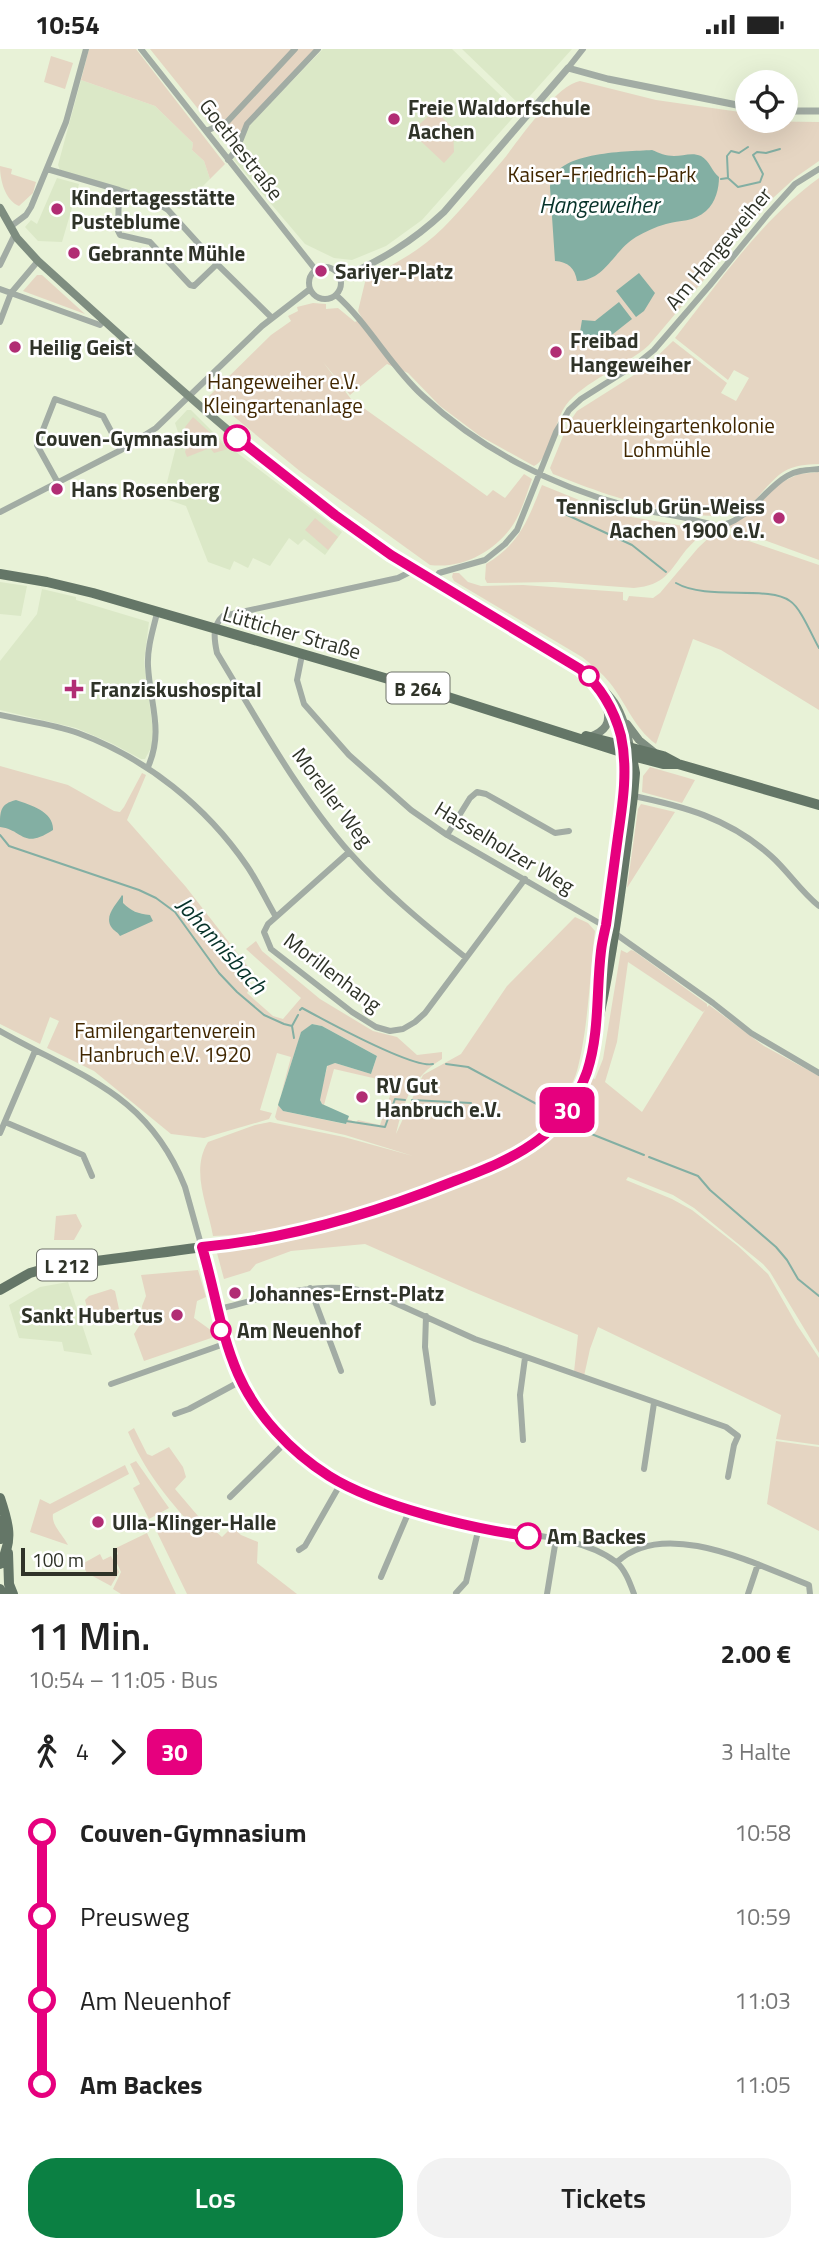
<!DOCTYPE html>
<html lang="de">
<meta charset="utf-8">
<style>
:root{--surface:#fff;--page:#f2f2f2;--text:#222;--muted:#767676;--accent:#0b8043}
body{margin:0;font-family:"Titillium Web",sans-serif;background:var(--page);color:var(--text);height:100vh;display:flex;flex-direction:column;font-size:26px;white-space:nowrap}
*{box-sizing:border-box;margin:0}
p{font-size:23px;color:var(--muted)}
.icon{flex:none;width:38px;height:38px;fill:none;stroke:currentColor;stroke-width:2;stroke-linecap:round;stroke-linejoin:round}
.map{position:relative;height:1545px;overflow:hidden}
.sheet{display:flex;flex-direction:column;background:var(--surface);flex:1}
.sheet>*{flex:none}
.badge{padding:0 14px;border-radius:10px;font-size:24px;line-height:46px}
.controls{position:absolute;left:735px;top:21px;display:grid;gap:14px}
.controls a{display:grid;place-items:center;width:63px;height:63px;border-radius:50%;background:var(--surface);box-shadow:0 7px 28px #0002;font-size:35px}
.scale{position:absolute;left:21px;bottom:18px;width:96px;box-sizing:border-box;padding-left:7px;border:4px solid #2f3328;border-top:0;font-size:19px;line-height:24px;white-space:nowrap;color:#2f3328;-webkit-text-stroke:5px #fff;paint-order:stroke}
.map>.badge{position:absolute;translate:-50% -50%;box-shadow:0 0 0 4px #fff}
.legs{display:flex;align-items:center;gap:10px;height:77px;padding:0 28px;font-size:23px}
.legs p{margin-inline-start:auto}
.overview{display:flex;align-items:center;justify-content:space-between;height:119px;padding:0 28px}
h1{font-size:38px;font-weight:600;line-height:52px}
.cta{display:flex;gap:14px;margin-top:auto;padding:14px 28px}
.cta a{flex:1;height:80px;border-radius:28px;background:var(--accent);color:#fff;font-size:28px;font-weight:600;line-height:80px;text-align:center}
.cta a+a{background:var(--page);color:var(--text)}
ul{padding:0 28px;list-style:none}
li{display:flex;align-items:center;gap:24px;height:84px;font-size:26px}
li i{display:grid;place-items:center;width:10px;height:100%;margin:0 9px;background:currentColor}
li i::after{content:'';width:18px;height:18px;margin:-9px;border:5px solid;border-radius:50%;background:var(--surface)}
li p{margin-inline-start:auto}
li:first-child i{background:linear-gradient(#0000 50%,currentColor 0)}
li:last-child i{background:linear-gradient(currentColor 50%,#0000 0)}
.status{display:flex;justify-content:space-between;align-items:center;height:49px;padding:0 35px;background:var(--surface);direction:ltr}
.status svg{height:19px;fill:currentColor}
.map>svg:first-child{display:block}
.built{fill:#dbe8c7}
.green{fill:#e5d5c2;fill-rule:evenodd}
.water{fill:#83afa3}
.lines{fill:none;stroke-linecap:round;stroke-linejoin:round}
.stream{stroke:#83afa3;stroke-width:2}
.minor{stroke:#a2aca4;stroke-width:6}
.tertiary{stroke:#a2aca4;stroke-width:7}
.secondary{stroke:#7e8d80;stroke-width:8}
.primary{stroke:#647667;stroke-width:10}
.line-1-casing{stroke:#fff;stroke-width:16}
.line-1{stroke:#e6007e;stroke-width:10}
.poi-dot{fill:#b12d74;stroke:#fff;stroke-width:2.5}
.stop-1-dot{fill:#fff;stroke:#e6007e;stroke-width:3.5}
.labels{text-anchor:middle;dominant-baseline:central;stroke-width:5;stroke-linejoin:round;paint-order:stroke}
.shield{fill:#fff;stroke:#6d7068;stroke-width:2}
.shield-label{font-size:19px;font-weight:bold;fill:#2f3328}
.poi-label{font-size:21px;font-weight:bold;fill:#2f3328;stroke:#fff;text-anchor:start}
.street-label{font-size:21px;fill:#2f3328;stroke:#fff}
.park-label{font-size:21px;fill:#412700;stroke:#fff}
.stop-label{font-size:21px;font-weight:bold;fill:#2f3328;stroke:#fff;text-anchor:start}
.water-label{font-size:23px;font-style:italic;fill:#07332a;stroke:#fff}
</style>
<div class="status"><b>10:54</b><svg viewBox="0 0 49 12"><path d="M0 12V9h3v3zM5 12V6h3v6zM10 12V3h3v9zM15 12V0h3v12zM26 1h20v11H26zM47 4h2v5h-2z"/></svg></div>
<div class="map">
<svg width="819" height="1545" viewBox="0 0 819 1545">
<rect width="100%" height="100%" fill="#e8f2d7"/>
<!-- built -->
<path class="built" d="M323 0H452L518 63 422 171 386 197 352 211 334 209 305 195 233 110 242 97 243 84 253 72Z
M462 0H572L521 57Z
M81 31 155 57 193 94 192 101 204 112 210 130 180 160 60 121 58 116Z
M57 129 79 135 62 193 38 192 25 178 31 171 37 175Z
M187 361H191L224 394 342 483 325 506 304 490 298 496 289 489 270 517 253 509 248 519 234 512 230 521 208 513 186 457 163 449 179 386 175 374Z
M0 533 27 537 21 567 0 565Z
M42 540 76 548V551L149 573 144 613 153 681 152 697 145 710H141L111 694 76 679 0 661V612L37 565Z
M68 1233 92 1306 64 1302 62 1293 19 1289 9 1256 40 1238Z"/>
<!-- green -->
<path class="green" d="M89 0H136L225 115 210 130 204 112 192 101 193 94 155 57 81 31Z
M150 0H293L227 70 211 76Z
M298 0H317L242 79 239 94 224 76Z
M51 7 73 14 65 40 44 33Z
M580 32 656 51 747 64V72L819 73V112L796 128 773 149 649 296C626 317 583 333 566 356 555 370 551 409 534 417L480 387 440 357 408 324 387 315 350 346 323 313 351 350 487 447 493 441 505 449 524 425 532 430C526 446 521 466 510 480 492 504 461 520 430 516L301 423 209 347 271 286 291 272 288 267 298 262 297 258 313 254 326 255V260L338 259 355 273 362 269 358 262 366 229C394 216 421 201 443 179 464 158 483 134 503 111 519 91 556 36 580 32Z
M435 61 453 79 454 103 444 114 411 83Z
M0 117 12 120 11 125 36 133 33 144 19 157C5 151 0 131 0 117Z
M819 129V415C790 416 783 420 764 441 759 446 755 453 749 457 710 486 595 442 553 425L550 419 568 375 577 362 645 319 673 292 727 334 721 344 736 352 749 329 734 321 728 331 675 289C719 233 761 171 819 129Z
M37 226H42L85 265 23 242Z
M193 368 228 400 214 404 210 399 187 408 185 403 189 391 185 378Z
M819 423V511L726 477 782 433 799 425Z
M542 436 579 451 626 467 706 481C699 488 692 494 686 501 669 523 665 536 634 539L555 533 487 534 485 530 486 515C520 495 528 470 542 436Z
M315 469 338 488 328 501 305 481Z
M717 481 819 516V661L721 601 693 590 656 695C634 679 626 654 610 634 602 624 592 616 582 608L454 532 452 528 453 524H459L468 533 481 537 523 536 623 543V551L627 552 629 547 653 549 660 544 698 499Z
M0 717 68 736 114 762 120 763 124 758 142 724 146 726 127 771 186 838 249 919 239 926 252 935 247 944 273 967 283 970 301 949 246 900 256 892 262 902 320 950 373 982 397 988 417 1006 442 1003V1010C412 1028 404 1052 396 1085L423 1026 461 1005 507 937 573 870 575 868 588 874 595 882C590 924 588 982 577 1022 573 1036 564 1048 556 1059L549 1057V1060L558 1066C526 1099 485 1115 442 1132 366 1163 296 1184 213 1187 208 1157 190 1122 208 1093L255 1076 270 1073 344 1088 413 1107 345 1086 277 1071 275 1068 291 1008 277 1004 260 1061 272 1064 269 1070 204 1089 171 1085 94 1022 47 999 59 972 50 968 40 995 0 975ZM312 975 322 977 377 1007 371 1025 335 1014 328 1015 319 1049 322 1055 324 1056 334 1020 386 1032 385 1038 392 1041 380 1076 358 1071 356 1073 348 1070 349 1067 345 1075 283 1062 278 1055 301 984Z
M650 718 695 731 682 754 642 743 643 727Z
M641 755 675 763 627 839 638 760Z
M621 901 627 904 631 901 634 902 707 955V958L709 956 764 997 819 1027V1304L770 1223 763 1215 694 1159 673 1146 628 1128 626 1131 672 1150 692 1161 738 1197 768 1225 797 1276 819 1309V1396L776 1390 781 1366 598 1278 590 1300 584 1327 574 1323 578 1286 469 1241 365 1195 291 1202 256 1215 250 1222 224 1230 217 1204 308 1184 385 1164 536 1102 566 1071 577 1054 589 1028 595 1030 603 1010ZM628 913 703 963 705 961 642 1063 605 1033 617 993Z
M76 1165 82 1177 74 1191H54L56 1167Z
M198 1221 206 1248 197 1252 194 1269 212 1282 214 1288 144 1312 134 1285 143 1271 142 1257 146 1247 141 1226Z
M111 1240 115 1242 119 1260 89 1266 85 1251 89 1247Z
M134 1379 147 1405 152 1407 169 1398 183 1418 186 1428 175 1440 198 1467 222 1488 232 1478 241 1486 258 1493 257 1514 297 1545H187L156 1481 179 1469 204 1490C172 1455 147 1427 128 1383Z
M776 1392 819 1398V1482L767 1455Z
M136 1412 169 1459 149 1470 133 1439 140 1435 130 1415Z
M125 1416 129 1425 53 1465C51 1476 63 1486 68 1496L30 1483 40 1450 50 1455Z
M147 1484 176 1545H121L113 1540 121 1523 114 1508 118 1505 116 1499Z
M100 1505 103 1511 111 1507 119 1523 111 1537 87 1524 82 1515Z"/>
<!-- water -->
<path class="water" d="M652 101C659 104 666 107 674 107 683 107 692 103 701 107 710 112 712 123 719 128 719 139 716 153 706 162 694 173 680 171 666 175 655 178 645 183 636 188 614 201 605 232 577 232 575 219 568 213 555 212L550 138C553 102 624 103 652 101Z
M639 224 655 244 644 262 636 268 616 242Z
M619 253 632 270 594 300 580 283 582 271 595 272Z
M16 751C31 756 54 763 53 781 22 801 24 781 0 778 0 762 0 755 16 751Z
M122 846 123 847V854C131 862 138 865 150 866L153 872 120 887C118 883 114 882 112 879 103 867 117 855 122 846Z
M312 975 322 977 377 1007 371 1025 335 1014 327 1017 320 1051 322 1055 349 1067 346 1075 283 1062 278 1056 301 983Z"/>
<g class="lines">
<!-- stream -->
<path class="stream" d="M728 129 727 107 731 102 739 104 748 98
M721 130 728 129 738 138 760 133 763 125 753 106 757 103 766 104 780 100
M568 453 565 465 632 496 666 523
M676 534C707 552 768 536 790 552 801 559 812 587 819 599
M0 786 9 797 139 841 156 849 175 863 219 924 237 943 264 966 284 975 292 977 298 966
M300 961 302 959C324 971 414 1020 433 1015
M292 977 294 989
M446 1015 468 1018 544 1059
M412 1051 471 1054
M346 1072 385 1078 395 1050 405 1051
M579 1080 644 1106
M649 1108 698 1127 710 1141 776 1198 787 1211 798 1230 819 1247"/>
<!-- minor -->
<path class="minor" d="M141 0 315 220
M568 19 583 0
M206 82 227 73 295 0
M228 111 237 100 247 75 318 0
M47 120 119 141 118 182 120 186 150 193 190 236 194 237 217 215 272 269
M119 141 154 152 168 161 217 215
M10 178 26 166 31 158 66 73 86 0
M0 216 15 185
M309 234a16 16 0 1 1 32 0a16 16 0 1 1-32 0Z
M0 240 100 276 104 272
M336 246C369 275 390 317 423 347 480 400 552 437 627 457 656 465 688 467 716 477 746 475 764 440 787 427 797 421 808 421 819 420
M0 273 11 244 38 212
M58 434 37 396 55 350 103 367 121 401
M0 463 121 401 156 379 262 277 310 240
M412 519 408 524 398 529 223 567C212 577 214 590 217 604 257 670 298 745 350 804 384 842 424 875 465 908
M434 532 439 524 485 511 505 495 517 481 556 383 569 361 581 350 638 314 654 301 710 236 767 166 795 135 819 120
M302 606 297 631 304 655 349 706 411 761 447 786 606 878 713 954 751 984 819 1024
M0 666C26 672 53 675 78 684 146 709 206 757 247 817 258 833 266 851 276 868L268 875 264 883 271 900 352 963 376 978 390 982 403 980 415 973 425 964 525 830
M148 718C164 682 150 655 148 617 147 599 153 581 157 564
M629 746C683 757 729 769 771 807 788 822 801 843 819 857
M447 786 470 749 477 743 486 745 555 784 569 782
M276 868 349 803
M0 982C81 1028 148 1044 185 1138L219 1260C225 1271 231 1283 227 1294
M5 1073 83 1106 92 1127
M0 1084 35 1002
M310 1239 341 1322
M219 1260C271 1247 320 1230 373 1244L475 1290 726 1378 738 1387 734 1396 728 1428
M219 1260C218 1288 237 1326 252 1349 274 1383 303 1415 340 1433 384 1455 434 1469 482 1478 523 1486 583 1487 616 1513 625 1520 630 1534 634 1545
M426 1267 425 1298 433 1354
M111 1335 227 1294
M175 1365 189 1360 241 1332
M523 1391 520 1346 525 1309
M644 1420 654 1354
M230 1448 286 1393
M299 1501 305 1497 341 1434
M617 1513C665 1468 757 1516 809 1536L810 1545
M381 1528 410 1460
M456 1544 466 1533 479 1478
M547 1545 556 1490
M748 1545 758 1515"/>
<!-- tertiary -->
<path class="tertiary" d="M786 62H819
M341 229C380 212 412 193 444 163L568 19 608 30 747 58"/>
<!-- secondary -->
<path class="secondary" d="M0 159 17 189 38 212C151 314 263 419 389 505 415 522 444 538 471 554 513 579 581 612 611 649 622 662 627 682 630 698
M606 649 613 664 622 696
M627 675 639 691 654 703
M590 688C605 682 611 675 607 659"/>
<!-- primary -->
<path class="primary" d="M0 525 47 533 93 544 426 641 640 709 663 715H678
M586 687 663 707 678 715 819 756
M598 956 601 901 624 745 622 696
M0 1241 30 1224 51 1218C136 1206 223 1198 307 1180 356 1170 402 1153 448 1135 499 1115 552 1094 578 1042 589 1022 592 999 597 977 614 901 623 824 633 747L635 724 630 698
M0 1449C8 1473 14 1492 0 1515
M0 1490 4 1470
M8 1504 9 1535 13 1545
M0 1540 3 1545"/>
</g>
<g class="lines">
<defs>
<path id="line-1" d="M237 389 335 466 391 506 580 620C601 638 614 660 621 687 628 720 623 753 618 787 614 816 610 846 606 876 604 885 602 893 601 902 596 943 600 983 587 1023 578 1048 560 1075 538 1091 513 1110 481 1122 452 1133 372 1165 289 1190 202 1198 215 1241 220 1284 238 1325 256 1366 291 1403 329 1427 377 1457 472 1480 528 1487"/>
</defs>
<!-- line-1 casing -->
<use href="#line-1" class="line-1-casing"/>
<!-- line-1 -->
<use href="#line-1" class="line-1"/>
</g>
<!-- markers -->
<g class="poi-dot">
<circle cx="394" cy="70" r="7"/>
<circle cx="57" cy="160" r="7"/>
<circle cx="74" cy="204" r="7"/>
<circle cx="321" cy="222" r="7"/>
<circle cx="15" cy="298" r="7"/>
<circle cx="556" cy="303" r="7"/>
<circle cx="57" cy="440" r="7"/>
<circle cx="779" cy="469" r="7"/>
<path d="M70.5 629.5h7v7h7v7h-7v7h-7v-7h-7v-7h7z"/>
<circle cx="362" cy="1048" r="7"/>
<circle cx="235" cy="1244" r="7"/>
<circle cx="177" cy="1266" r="7"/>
<circle cx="98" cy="1473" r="7"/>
</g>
<g class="stop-1-dot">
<circle cx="237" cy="389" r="12"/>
<circle cx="589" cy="627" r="9"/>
<circle cx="221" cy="1281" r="9"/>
<circle cx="528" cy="1487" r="12"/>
</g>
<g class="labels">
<!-- shield labels -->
<g class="shield">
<rect x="386.5" y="623.5" width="63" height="31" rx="5"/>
<rect x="37" y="1200.5" width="60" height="31" rx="5"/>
</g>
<g class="shield-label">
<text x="418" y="639">B 264</text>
<text x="67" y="1216">L 212</text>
</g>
<!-- poi labels -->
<g class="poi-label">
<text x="408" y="58">Freie Waldorfschule<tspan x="408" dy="24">Aachen</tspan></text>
<text x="71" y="148">Kindertagesstätte<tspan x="71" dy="24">Pusteblume</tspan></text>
<text x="88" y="204">Gebrannte Mühle</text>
<text x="335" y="222">Sariyer-Platz</text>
<text x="570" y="291">Freibad<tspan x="570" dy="24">Hangeweiher</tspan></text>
<text x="29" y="298">Heilig Geist</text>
<text x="71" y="440">Hans Rosenberg</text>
<text x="765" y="457" text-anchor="end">Tennisclub Grün-Weiss<tspan x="765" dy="24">Aachen 1900 e.V.</tspan></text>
<text x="90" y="640">Franziskushospital</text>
<text x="376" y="1036">RV Gut<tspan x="376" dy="24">Hanbruch e.V.</tspan></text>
<text x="249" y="1244">Johannes-Ernst-Platz</text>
<text x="163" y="1266" text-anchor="end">Sankt Hubertus</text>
<text x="112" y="1473">Ulla-Klinger-Halle</text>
</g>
<!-- street labels -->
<g class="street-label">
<text transform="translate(242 100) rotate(52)">Goethestraße</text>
<text transform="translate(718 199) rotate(-50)">Am Hangeweiher</text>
<text transform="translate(292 583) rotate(16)">Lütticher Straße</text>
<text transform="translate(333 748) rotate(53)">Moreller Weg</text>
<text transform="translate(505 798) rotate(31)">Hasselholzer Weg</text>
<text transform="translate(333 923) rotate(37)">Morillenhang</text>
</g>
<!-- park labels -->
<g class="park-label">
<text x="602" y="125">Kaiser-Friedrich-Park</text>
<text x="283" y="332">Hangeweiher e.V.<tspan x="283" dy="24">Kleingartenanlage</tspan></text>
<text x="667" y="376">Dauerkleingartenkolonie<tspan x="667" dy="24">Lohmühle</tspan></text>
<text x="165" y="981">Familengartenverein<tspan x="165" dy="24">Hanbruch e.V. 1920</tspan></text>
</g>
<!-- stop labels -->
<g class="stop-label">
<text x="218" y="389" text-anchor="end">Couven-Gymnasium</text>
<text x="237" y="1281">Am Neuenhof</text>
<text x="547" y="1487">Am Backes</text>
</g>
<!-- water labels -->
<g class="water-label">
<text x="599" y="155">Hangeweiher</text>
<text transform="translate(222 896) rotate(48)">Johannisbach</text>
</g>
</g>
</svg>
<div class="controls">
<a><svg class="icon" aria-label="locate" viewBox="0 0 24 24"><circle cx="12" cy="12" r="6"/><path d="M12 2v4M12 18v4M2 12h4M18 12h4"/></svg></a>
</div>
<div class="scale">100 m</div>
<b class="badge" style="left:567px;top:1061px;background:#e6007e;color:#fff">30</b>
</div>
<section class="sheet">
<div class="overview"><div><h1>11 Min.</h1><p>10:54 – 11:05 · Bus</p></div><b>2.00 €</b></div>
<div class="legs"><svg class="icon" aria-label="walk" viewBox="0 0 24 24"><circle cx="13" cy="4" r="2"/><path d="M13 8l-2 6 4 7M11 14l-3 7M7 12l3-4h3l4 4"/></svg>4<svg class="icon" aria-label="forward" viewBox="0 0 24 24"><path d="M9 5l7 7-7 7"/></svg><b class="badge" style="background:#e6007e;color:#fff">30</b><p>3 Halte</p></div>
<ul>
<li><i style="color:#e6007e"></i><b>Couven-Gymnasium</b><p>10:58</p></li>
<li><i style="color:#e6007e"></i><span>Preusweg</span><p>10:59</p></li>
<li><i style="color:#e6007e"></i><span>Am Neuenhof</span><p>11:03</p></li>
<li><i style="color:#e6007e"></i><b>Am Backes</b><p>11:05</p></li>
</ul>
<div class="cta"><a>Los</a><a>Tickets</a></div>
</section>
